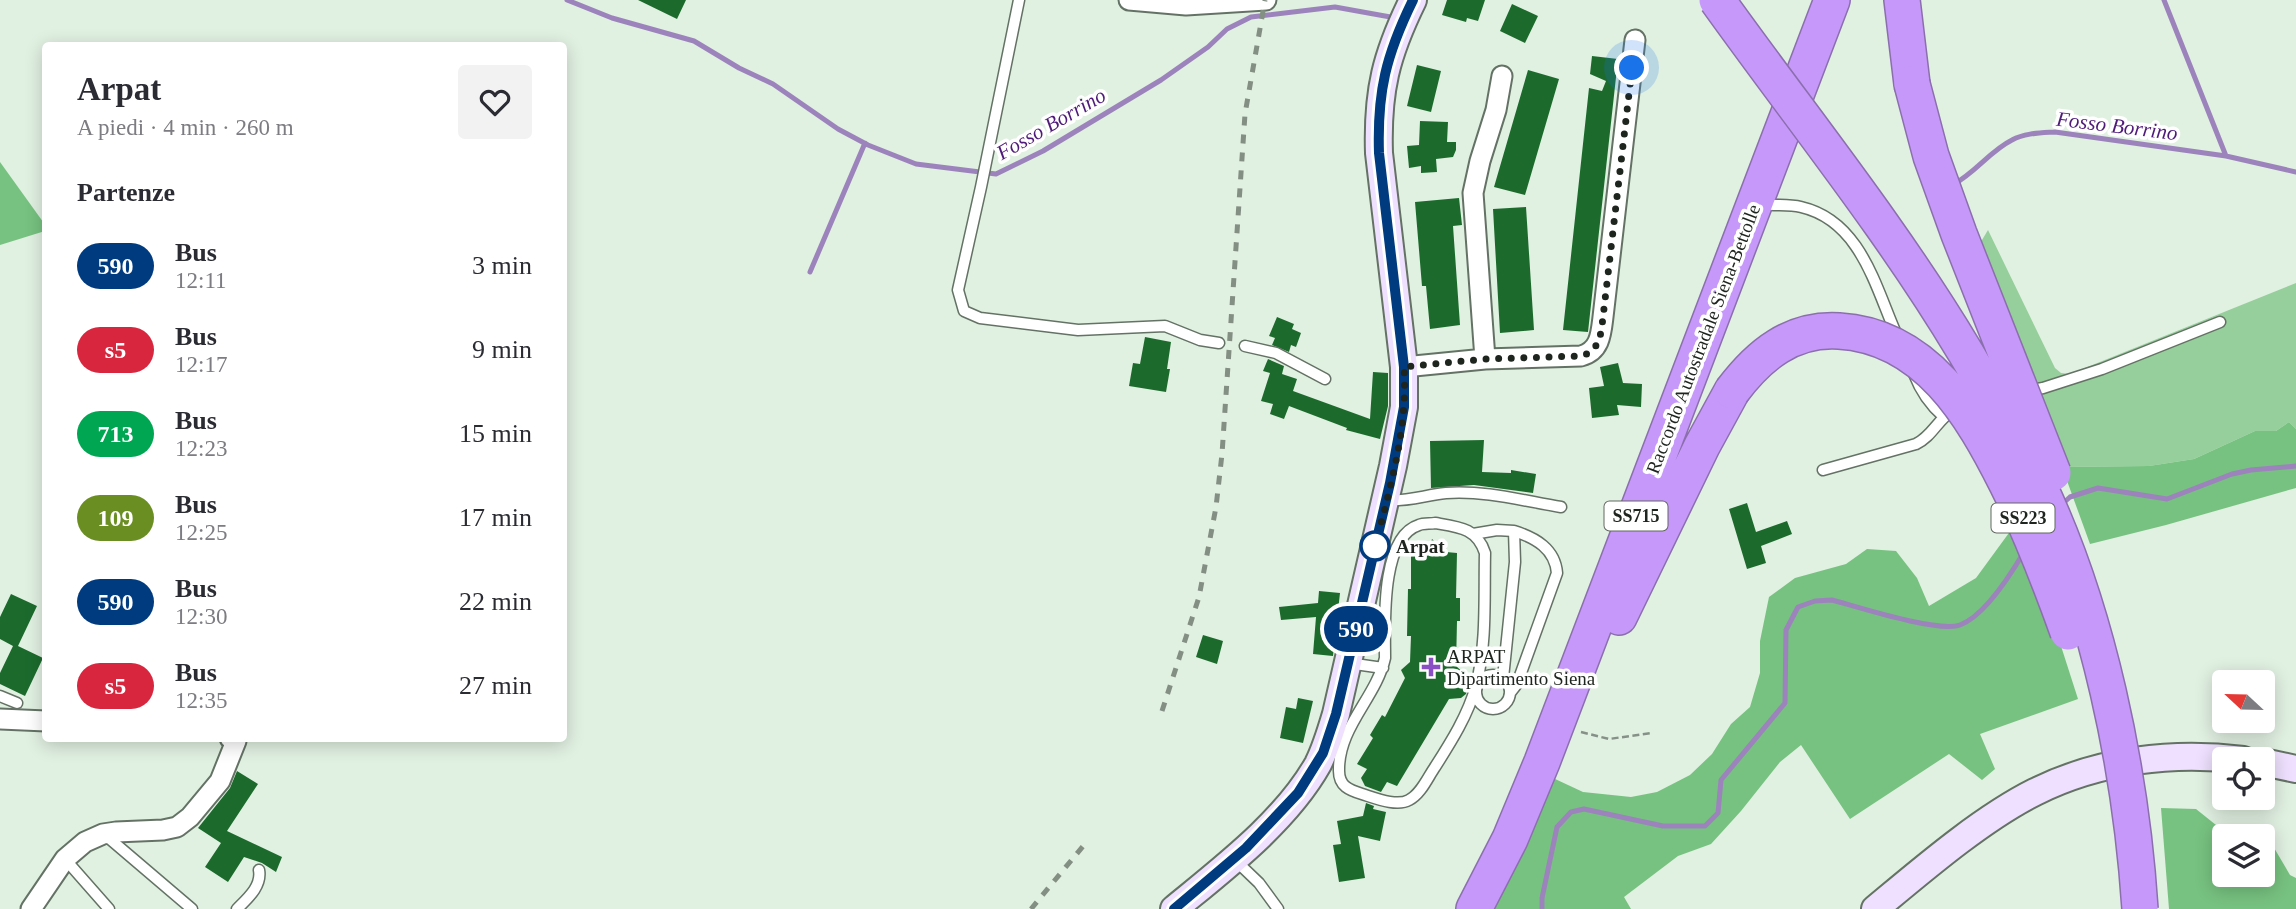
<!DOCTYPE html>
<html lang="it">
<meta charset="utf-8">
<style>
:root{--surface:#fff;--page:#f2f2f3;--text:#2b2b33;--muted:#7c7c81}
body{margin:0;font-family:"Times New Roman",serif;background:var(--page);color:var(--text);height:100vh;display:flex;flex-direction:column;font-size:26px;white-space:nowrap}
*{box-sizing:border-box;margin:0}
p{font-size:23px;color:var(--muted)}
.icon{flex:none;width:38px;height:38px;fill:none;stroke:currentColor;stroke-width:2;stroke-linecap:round;stroke-linejoin:round}
.map{position:relative;flex:1;overflow:hidden}
.sheet{position:absolute;left:42px;top:42px;width:525px;height:700px;display:flex;flex-direction:column;background:var(--surface);border-radius:7px;box-shadow:0 4px 18px #0003}
.sheet>*{flex:none}
.badge{padding:0 14px;border-radius:23px;font-size:24px;line-height:46px}
.needle{width:46px;rotate:292deg}
.controls{position:absolute;left:2212px;top:670px;display:grid;gap:14px}
.controls a{display:grid;place-items:center;width:63px;height:63px;border-radius:7px;background:var(--surface);box-shadow:0 4px 18px #0003;font-size:35px}
.you{position:absolute;width:35px;height:35px;margin:-18px;border:5px solid #fff;border-radius:50%;background:#1a73e8;box-shadow:0 0 0 10px #1a73e833}
.map>.badge{position:absolute;translate:-50% -50%;box-shadow:0 0 0 4px #fff}
h2{padding:0 35px;font-size:26px;line-height:63px}
.round{display:grid;place-items:center;flex:none;width:74px;height:74px;border-radius:7px;background:var(--page)}
.head{display:flex;align-items:center;justify-content:space-between;height:119px;padding:0 35px}
h1{font-size:33px;font-weight:700;line-height:52px}
ul{padding:0;list-style:none}
li{display:flex;align-items:center;gap:21px;height:84px;padding:0 35px}
li div{flex:1}
li b{display:block;font-size:26px}
li em{font-style:normal}
li .badge{min-width:77px;font-weight:700;text-align:center}
.map>svg:first-child{display:block}
.green{fill:#96cf9b}
.forest{fill:#77c280}
.lines{fill:none;stroke-linecap:round;stroke-linejoin:round}
.stream{stroke:#9c83bc;stroke-width:5}
.building{fill:#1c6b2d}
.lane-casing{stroke:#647265;stroke-width:13}
.street-casing{stroke:#647265;stroke-width:23}
.secondary-casing{stroke:#647265;stroke-width:30}
.highway-casing{stroke:#8b6fad;stroke-width:38}
.path{stroke:#859186;stroke-width:2.5;stroke-dasharray:7 3.5;stroke-linecap:butt}
.lane{stroke:#fff;stroke-width:10}
.street{stroke:#fff;stroke-width:19}
.secondary{stroke:#eee0fe;stroke-width:26}
.highway{stroke:#c698fa;stroke-width:35}
.rail{stroke:#848f84;stroke-width:5;stroke-dasharray:9 9;stroke-linecap:butt}
.highway-bridge-casing{stroke:#8b6fad;stroke-width:38;stroke-linecap:butt}
.highway-bridge{stroke:#c698fa;stroke-width:35}
.line-casing{stroke:#fff;stroke-width:16}
.line{stroke:#003b80;stroke-width:10}
.walk{stroke:#1e241e;stroke-width:7;stroke-dasharray:0 12.6}
.stop-dot{fill:#fff;stroke:#003b80;stroke-width:3.5}
.poi-dot{fill:#8b4fc5;stroke:#fff;stroke-width:2.5}
.labels{text-anchor:middle;dominant-baseline:central;stroke-width:7;stroke-linejoin:round;paint-order:stroke}
.shield{fill:#fff;stroke:#626662;stroke-width:2}
.shield-label{font-size:18px;font-weight:bold;fill:#1e241e}
.street-label{font-size:19px;fill:#1e241e;stroke:#fff}
.stop-label{font-size:19px;font-weight:bold;fill:#1e241e;stroke:#fff;text-anchor:start}
.poi-label{font-size:19px;fill:#1e241e;stroke:#fff;text-anchor:start}
.water-label{font-size:21px;font-style:italic;fill:#4f1b79;stroke:#fff}
</style>
<div class="map">
<svg width="2296" height="909" viewBox="0 0 2296 909">
<rect width="100%" height="100%" fill="#e0f0e1"/>
<!-- green -->
<path class="green" d="M1988 230 2055 368 2061 373 2070 374 2296 283V429L2289 422 2276 431H2255L2194 459 2149 466 2062 467 1976 250Z"/>
<!-- forest -->
<path class="forest" d="M0 162 46 226 45 231 0 245Z
M2289 422 2296 429V488L2166 525 2090 544 2062 467 2149 466 2194 459 2255 431H2276Z
M2014 526 2052 618 2078 699 1980 734 1995 769 1982 780 1949 754 1850 819 1801 745 1780 762 1741 811 1711 844 1678 856 1624 897 1631 909H1490L1553 778 1583 792 1631 797 1657 792 1690 775 1712 754 1731 724 1750 707 1760 673V641L1769 597 1795 578 1846 564 1867 549 1896 551 1917 578 1929 606 1976 578Z
M2161 808 2196 809 2216 825 2224 845V875H2263V842L2270 841 2290 875 2296 878V909H2169Z"/>
<g class="lines">
<!-- stream -->
<path class="stream" d="M567 0 612 18 694 41 739 68 773 84 838 129 868 145 916 164 996 174 1043 151 1161 80 1208 47 1227 29 1251 17 1335 7 1396 18
M2164 0 2226 156
M1954 184C1976 172 1990 151 2012 140 2025 133 2040 133 2055 132L2226 156 2296 172
M810 272 865 143
M2060 506 2070 497 2098 488 2167 499 2232 474 2251 470 2296 466
M1542 909V898L1557 827 1571 812 1584 809 1663 826H1705L1718 813 1721 780 1785 703 1786 630 1798 607 1815 601 1832 600C1858 607 1938 633 1960 625 1984 616 2011 574 2024 552"/>
</g>
<!-- building -->
<path class="building" d="M638 0H686L677 19Z
M1447 0H1485L1478 21 1467 18 1466 22 1442 15Z
M1512 4 1538 16 1525 43 1500 31Z
M1592 56 1618 59 1588 332 1563 330 1589 88 1602 91 1606 81 1590 74Z
M1417 65 1441 71 1431 112 1407 106Z
M1528 70 1559 79 1525 195 1494 187Z
M1420 121 1448 122 1447 142H1456V150L1453 157 1436 159 1437 172 1421 173V166L1409 168 1407 146 1419 145Z
M1459 198 1462 225 1453 226 1460 325 1430 329 1426 286H1422L1415 202Z
M1526 207 1534 330 1500 333 1493 209Z
M1277 317 1294 324 1292 329 1301 333 1296 347 1291 345 1289 352 1272 345 1275 338 1269 336Z
M1145 337 1171 342 1167 369H1170L1166 392 1129 386 1133 363 1140 364Z
M1268 359 1284 366 1282 374 1297 379 1293 391 1370 419 1373 372 1388 373V406L1380 439 1346 430 1347 428 1289 406 1284 419 1270 414 1273 404 1261 401 1270 373 1263 371Z
M1618 363 1623 383 1642 384 1641 407 1617 405 1619 415 1592 418 1589 388 1604 386 1600 367Z
M1484 440 1482 472 1511 473V470L1536 474 1533 493 1474 485 1431 488 1430 441Z
M1747 503 1756 532 1787 521 1792 534 1761 546 1766 563 1747 569 1729 509Z
M1432 539 1446 552 1457 553 1456 598H1460V621H1457L1456 666 1467 676 1469 682 1466 694 1461 698 1449 699 1397 786 1387 782 1381 792 1365 786 1361 778 1367 769 1357 764 1373 738 1370 735 1382 715 1385 717 1405 678 1401 670 1410 662 1411 636H1407L1408 589H1411V551H1417L1418 545 1430 546Z
M1319 591 1340 593 1333 656 1313 654 1316 617 1281 620 1279 607 1318 603Z
M11 594 37 606 18 646 43 658 25 696 0 684V673L13 646 0 639V617Z
M1203 635 1223 641 1217 664 1196 657Z
M1298 698 1313 701 1303 743 1280 738 1286 707 1296 709Z
M237 771 258 784 227 831 282 857 276 872 262 863 244 857 228 882 205 867 221 843 198 828 230 788Z
M1366 803 1374 806 1373 809 1386 812 1380 841 1358 836 1365 878 1339 882 1333 845 1341 844 1337 821 1363 816Z"/>
<g class="lines">
<defs>
<path id="lane" d="M1019 0 981 187 958 290 964 311 980 318 1078 330 1165 326 1200 340 1219 343
M1763 204C1775 206 1788 204 1801 207 1862 221 1876 290 1898 338
M1245 346 1276 353 1325 379
M1914 374C1921 392 1929 404 1943 416
M2026 391 2043 388 2102 369 2220 322
M1823 470 1916 444C1933 436 1938 418 1955 409
M1386 500C1407 502 1425 495 1446 493 1484 490 1524 501 1561 507
M1435 523C1459 527 1477 528 1485 553 1484 597 1487 643 1476 686 1468 715 1451 742 1435 767 1428 777 1421 794 1409 800 1397 807 1375 798 1362 794 1349 790 1339 786 1339 771 1338 727 1376 698 1385 658 1385 626 1380 537 1419 525 1424 523 1430 524 1435 523Z
M1473 534 1497 530 1514 531
M1348 663 1383 668
M1476 692a17 17 0 1 1 34 0a17 17 0 1 1-34 0Z
M1503 678 1515 562 1514 531C1536 538 1555 549 1557 573L1517 684 1510 693
M0 696 17 703
M104 834 192 909
M65 859 109 909
M1235 860 1259 883 1278 909
M237 909C248 898 262 886 259 870"/>
<path id="street" d="M1129 0 1186 5 1266 0
M1485 359 1473 193 1480 161 1496 110 1502 76
M1404 367 1485 359 1581 356C1600 351 1601 334 1603 317L1635 40
M0 719 46 721
M31 909 65 859 85 842 103 834 116 832 163 830 177 827 190 817 220 781 236 741 230 738"/>
<path id="secondary" d="M2263 762 2296 769
M1174 909C1224 868 1286 821 1318 764 1326 748 1331 731 1336 714L1393 466 1404 407V367L1379 153C1377 91 1386 55 1413 0
M1875 909C1922 870 1981 819 2035 792 2099 760 2173 751 2243 760"/>
<path id="highway" d="M1902 0 1912 84
M1619 617 1702 446 1732 391
M1474 909 1510 839 1542 762 1832 0"/>
</defs>
<!-- lane casing -->
<use href="#lane" class="lane-casing"/>
<!-- street casing -->
<use href="#street" class="street-casing"/>
<!-- secondary casing -->
<use href="#secondary" class="secondary-casing"/>
<!-- highway casing -->
<use href="#highway" class="highway-casing"/>
<!-- path -->
<path class="path" d="M1581 732 1609 739 1651 733"/>
<!-- lane -->
<use href="#lane" class="lane"/>
<!-- street -->
<use href="#street" class="street"/>
<!-- secondary -->
<use href="#secondary" class="secondary"/>
<!-- highway -->
<use href="#highway" class="highway"/>
<!-- rail -->
<path class="rail" d="M1162 711 1199 597 1216 507 1222 454 1245 114 1265 0
M1031 909 1084 845"/>
<defs>
<path id="highway-bridge" d="M1717 0C1800 116 1891 228 1964 350 1977 371 1988 393 2000 415 2012 438 2027 461 2038 484 2098 610 2131 770 2140 909
M1912 84 1931 156 1959 234 2053 473
M1732 391C1759 355 1792 328 1839 331 1926 336 1972 414 2007 484 2031 532 2050 582 2068 632"/>
</defs>
<!-- highway-bridge casing -->
<use href="#highway-bridge" class="highway-bridge-casing"/>
<!-- highway-bridge -->
<use href="#highway-bridge" class="highway-bridge"/>
</g>
<g class="lines">
<defs>
<path id="line" d="M1174 909 1246 848 1298 793 1323 753 1336 714 1390 483 1404 407V367L1379 153C1377 92 1386 55 1413 0"/>
</defs>
<!-- line casing -->
<use href="#line" class="line-casing"/>
<!-- line -->
<use href="#line" class="line"/>
<!-- walk -->
<path class="walk" d="M1375 546C1390 489 1408 427 1404 367L1485 359 1581 356C1600 351 1601 334 1603 317L1632 68"/>
</g>
<!-- markers -->
<circle class="stop-dot" cx="1375" cy="546" r="14"/>
<path class="poi-dot" d="M1427.5 656.5h7v7h7v7h-7v7h-7v-7h-7v-7h7z"/>
<g class="labels">
<!-- shield labels -->
<g class="shield">
<rect x="1604.5" y="501.5" width="63" height="29" rx="5"/>
<rect x="1991.5" y="503.5" width="63" height="29" rx="5"/>
</g>
<g class="shield-label">
<text x="1636" y="516">SS715</text>
<text x="2023" y="518">SS223</text>
</g>
<!-- street labels -->
<g class="street-label">
<text transform="translate(1703 339) rotate(-69)">Raccordo Autostradale Siena-Bettolle</text>
</g>
<!-- stop labels -->
<g class="stop-label">
<text x="1396" y="546">Arpat</text>
</g>
<!-- poi labels -->
<g class="poi-label">
<text x="1447" y="656">ARPAT<tspan x="1447" dy="22">Dipartimento Siena</tspan></text>
</g>
<!-- water labels -->
<g class="water-label">
<text transform="translate(1051 124) rotate(-30)">Fosso Borrino</text>
<text transform="translate(2117 126) rotate(7)">Fosso Borrino</text>
</g>
</g>
</svg>
<div class="controls">
<a><svg class="needle" viewBox="-14 -14 28 28"><path d="M0-13l5 13h-10z" fill="#e53935"/><path d="M0 13l5-13h-10z" fill="#7c7c81"/></svg></a>
<a><svg class="icon" aria-label="locate" viewBox="0 0 24 24"><circle cx="12" cy="12" r="6"/><path d="M12 2v4M12 18v4M2 12h4M18 12h4"/></svg></a>
<a><svg class="icon" aria-label="layers" viewBox="0 0 24 24"><path d="M12 4l9 5-9 5-9-5zM3 14l9 5 9-5"/></svg></a>
</div>
<div class="you" style="left:1632px;top:68px"></div>
<b class="badge" style="left:1356px;top:629px;background:#003b80;color:#fff">590</b>
<section class="sheet">
<div class="head"><div><h1>Arpat</h1><p>A piedi · 4 min · 260 m</p></div><a class="round"><svg class="icon" aria-label="heart" viewBox="0 0 24 24"><path d="M12 20l-8-8c-3-5 5-10 8-4 3-6 11-1 8 4z"/></svg></a></div>
<h2>Partenze</h2>
<ul>
<li><span class="badge" style="background:#003b80;color:#fff">590</span><div><b>Bus</b><p>12:11</p></div><em>3 min</em></li>
<li><span class="badge" style="background:#d7263d;color:#fff">s5</span><div><b>Bus</b><p>12:17</p></div><em>9 min</em></li>
<li><span class="badge" style="background:#00a651;color:#fff">713</span><div><b>Bus</b><p>12:23</p></div><em>15 min</em></li>
<li><span class="badge" style="background:#6b8e23;color:#fff">109</span><div><b>Bus</b><p>12:25</p></div><em>17 min</em></li>
<li><span class="badge" style="background:#003b80;color:#fff">590</span><div><b>Bus</b><p>12:30</p></div><em>22 min</em></li>
<li><span class="badge" style="background:#d7263d;color:#fff">s5</span><div><b>Bus</b><p>12:35</p></div><em>27 min</em></li>
</ul>
</section>
</div>
